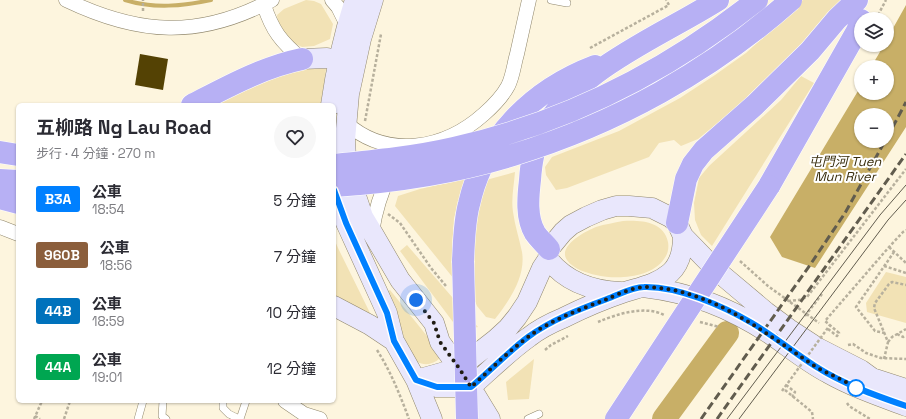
<!DOCTYPE html>
<html lang="zh-TW">
<meta charset="utf-8">
<style>
:root{--surface:#fff;--page:#f7f7f7;--text:#2b2b33;--muted:#7c7c81}
body{margin:0;font-family:"Space Grotesk","Noto Sans TC",sans-serif;background:var(--page);color:var(--text);height:100vh;display:flex;flex-direction:column;font-size:15px;white-space:nowrap}
*{box-sizing:border-box;margin:0}
p{font-size:13px;color:var(--muted)}
.icon{flex:none;width:22px;height:22px;fill:none;stroke:currentColor;stroke-width:2;stroke-linecap:round;stroke-linejoin:round}
.map{position:relative;flex:1;overflow:hidden}
.sheet{position:absolute;left:16px;top:103px;width:320px;height:300px;display:flex;flex-direction:column;background:var(--surface);border-radius:6px;box-shadow:0 1px 3px #0004}
.sheet>*{flex:none}
.badge{padding:0 8px;border-radius:3px;font-size:14px;line-height:26px}
.tools{position:absolute;left:854px;top:12px;display:grid;gap:8px}
.tools a{display:grid;place-items:center;width:40px;height:40px;border-radius:50%;background:var(--surface);box-shadow:0 1px 3px #0004;font-size:20px}
.you{position:absolute;width:20px;height:20px;margin:-10px;border:3px solid #fff;border-radius:50%;background:#1a73e8;box-shadow:0 0 0 6px #1a73e833}
.map>.badge{position:absolute;translate:-50% -50%;box-shadow:0 0 0 2px #fff}
.round{display:grid;place-items:center;flex:none;width:42px;height:42px;border-radius:21px;background:var(--page)}
.head{display:flex;align-items:center;justify-content:space-between;height:68px;padding:0 20px}
h1{font-size:19px;font-weight:700;line-height:30px}
ul{padding:0;list-style:none}
li{display:flex;align-items:center;gap:12px;height:56px;padding:0 20px}
li div{flex:1}
li b{display:block;font-size:15px}
li em{font-style:normal}
li .badge{min-width:44px;font-weight:700;text-align:center}
.map>svg:first-child{display:block}
.green{fill:#f2e2b5}
.water{fill:#c8af67;fill-rule:evenodd}
.lines{fill:none;stroke-linecap:round;stroke-linejoin:round}
.stream{stroke:#c8af67;stroke-width:4}
.river{stroke:#c8af67;stroke-width:24}
.building{fill:#544204}
.lane-casing{stroke:#90876c;stroke-width:8}
.street-casing{stroke:#90876c;stroke-width:15}
.secondary-casing{stroke:#90876c;stroke-width:21}
.highway-casing{stroke:#fff;stroke-width:23}
.path{stroke:#b7b09d;stroke-width:2.5;stroke-dasharray:3 2;stroke-linecap:butt}
.lane{stroke:#fff;stroke-width:7}
.street{stroke:#fff;stroke-width:14}
.secondary{stroke:#e9e7fc;stroke-width:20}
.highway{stroke:#b7b0f4;stroke-width:22}
.tram{stroke:#615c4e;stroke-width:1}
.rail{stroke:#615c4e;stroke-width:3;stroke-dasharray:8 4;stroke-linecap:butt}
.highway-bridge-casing{stroke:#fff;stroke-width:23;stroke-linecap:butt}
.path-bridge{stroke:#b7b09d;stroke-width:2.5;stroke-dasharray:3 2;stroke-linecap:butt}
.highway-bridge{stroke:#b7b0f4;stroke-width:22}
.line-casing{stroke:#fff;stroke-width:9}
.line{stroke:#0080ff;stroke-width:6}
.walk{stroke:#201c12;stroke-width:4;stroke-dasharray:0 7.2}
.stop-dot{fill:#fff;stroke:#0080ff;stroke-width:2}
.labels{text-anchor:middle;dominant-baseline:central;stroke-width:4;stroke-linejoin:round;paint-order:stroke}
.water-label{font-size:13px;font-style:italic;fill:#392e0e;stroke:#fff}
</style>
<div class="map">
<svg width="906" height="419" viewBox="0 0 906 419">
<rect width="100%" height="100%" fill="#fdf5de"/>
<!-- green -->
<path class="green" d="M306 0 314 1 321 4 333 24 330 39 314 46 302 47 288 40 278 25 277 15 284 9Z
M803 0H844L813 36 740 105 698 139 681 146 674 140 659 143 649 157 567 188 556 190 546 175 545 167 552 157 619 131 680 98 715 75 746 53 781 21Z
M306 68 326 69 321 105H212L282 74Z
M801 76 814 83 712 246 701 235 695 220 694 203 699 178 709 166 781 100Z
M515 172C514 185 511 199 513 212 515 226 519 238 522 252 526 276 510 300 495 319L486 317 477 306 472 294V266L476 213 486 180Z
M465 179 454 218 452 249 454 279 395 206 398 196 420 189Z
M623 221C640 220 664 221 668 242 669 248 668 254 664 259 651 278 617 280 596 275 587 273 573 269 567 260 557 246 586 231 596 227 605 224 614 223 623 221Z
M334 239 338 248 372 317 334 297Z
M407 245 478 327C469 329 461 326 453 322L400 251Z
M886 272 906 277V323L867 312 866 303Z
M390 290 439 351 440 358C433 365 424 366 415 361L384 293Z
M534 359 529 399 508 400 506 382Z"/>
<!-- water -->
<path class="water" d="M906 5V127L815 268 782 257 770 237 861 86V93H887V67H871L884 45H887V39ZM861 115H887V141H861Z"/>
<g class="lines">
<!-- stream -->
<path class="stream" d="M125 0C154 9 183 6 211 0"/>
<!-- river -->
<path class="river" d="M664 419 727 333"/>
</g>
<!-- building -->
<path class="building" d="M140 54 168 59 163 90 135 85Z"/>
<g class="lines">
<defs>
<path id="lane" d="M551 0 567 3
M163 401 162 416 166 419
M223 401V408L229 414 239 419
M138 419 143 401
M240 419 246 401
M528 419 539 414"/>
<path id="street" d="M66 0C139 35 199 39 272 0
M332 0 338 7 347 25
M264 5C272 30 281 42 302 59
M346 123C388 160 445 149 484 114 493 106 502 97 508 86 513 76 514 64 517 54 521 36 525 18 529 0
M0 227 18 234
M372 232C375 213 380 194 389 177
M285 401 304 414 320 419"/>
<path id="secondary" d="M373 0 361 39 349 94 345 140 346 158 350 178 363 217 372 232 400 280 434 323 440 342 459 368 490 419
M302 59 327 58 351 63
M331 105C336 69 344 34 355 0
M334 190 346 223 387 313 394 341 416 380 432 419
M548 259C566 282 592 291 621 292
M643 287C692 293 729 307 770 334 789 347 807 362 828 373 853 387 879 396 906 406
M334 306 370 325 394 341
M416 380 459 368 496 339 508 328 517 317 527 302 542 268 548 259 549 249 563 232 571 225 586 217 602 210 616 206H629L652 208 670 217 677 223 683 236 716 270 766 312 789 329 818 348 861 370 872 378 906 389
M416 380 437 387H471C490 370 508 352 529 337 539 329 551 323 563 318 583 308 604 299 625 292 641 287 657 284 670 273 680 264 683 249 683 236"/>
<path id="highway" d="M192 105C227 87 263 67 302 59
M0 152 18 155
M0 180 18 181
M769 186 857 31 861 20
M0 198 18 203
M677 223 686 179 693 164 704 150 755 105 810 51 837 19 857 0
M549 249C545 244 539 239 535 233 526 218 528 197 530 180 531 165 533 149 540 136 574 69 658 38 718 0
M463 261C464 242 464 223 469 204 484 138 532 90 595 66"/>
</defs>
<!-- lane casing -->
<use href="#lane" class="lane-casing"/>
<!-- street casing -->
<use href="#street" class="street-casing"/>
<!-- secondary casing -->
<use href="#secondary" class="secondary-casing"/>
<!-- highway casing -->
<use href="#highway" class="highway-casing"/>
<!-- path -->
<path class="path" d="M143 11V0
M878 15 886 0
M590 48 669 5 666 0
M365 121 381 34
M388 214 400 223 431 268 446 286
M889 247 906 263
M740 261 768 286 819 323
M884 266 906 273
M788 301 799 300 807 297 906 169
M805 316 822 294
M598 322C617 314 645 305 664 315
M700 322 719 327
M828 329 837 336 839 333 825 321 889 247 903 232 906 230
M885 333 875 331 856 307 894 252
M897 334 903 337 906 336
M888 342 892 337 906 329
M848 345 853 344 866 353 881 358 906 359
M377 350C391 372 400 395 409 419
M545 350 551 345 568 336
M884 359 888 342 874 308 875 303 889 284 892 282 906 285
M786 385 795 392 793 396 792 395
M785 390 812 412 813 419
M847 403 849 406 870 419
M35 416 40 419
M34 419 42 401
M64 419 70 401"/>
<!-- lane -->
<use href="#lane" class="lane"/>
<!-- street -->
<use href="#street" class="street"/>
<!-- secondary -->
<use href="#secondary" class="secondary"/>
<!-- highway -->
<use href="#highway" class="highway"/>
<!-- tram -->
<path class="tram" d="M727 419 880 215 906 185
M739 419 888 220 906 200"/>
<!-- rail -->
<path class="rail" d="M887 138 906 102
M701 419 810 265 845 213 885 141
M717 419 906 154"/>
<defs>
<path id="highway-bridge" d="M334 165C374 161 415 157 454 148 565 123 668 71 757 0
M334 186C394 182 455 173 513 155 615 124 711 71 791 0
M463 261 467 419
M616 419 769 186"/>
</defs>
<!-- highway-bridge casing -->
<use href="#highway-bridge" class="highway-bridge-casing"/>
<!-- path-bridge -->
<path class="path-bridge" d="M782 391 830 325"/>
<!-- highway-bridge -->
<use href="#highway-bridge" class="highway-bridge"/>
</g>
<g class="lines">
<defs>
<path id="line" d="M334 190 346 223 387 313 394 341 416 380 437 387H471C490 371 508 352 528 337 551 320 580 309 607 299 618 295 632 287 644 287 678 286 723 306 752 323 774 336 793 352 815 366 843 384 874 395 906 406"/>
</defs>
<!-- line casing -->
<use href="#line" class="line-casing"/>
<!-- line -->
<use href="#line" class="line"/>
<!-- walk -->
<path class="walk" d="M416 300 434 323 440 342 459 368 471 387C490 370 508 352 528 337 551 320 581 309 607 299 619 294 633 287 645 287 710 288 762 331 813 365 827 374 843 379 856 388"/>
</g>
<!-- markers -->
<circle class="stop-dot" cx="856" cy="388" r="8"/>
<g class="labels">
<!-- water labels -->
<g class="water-label">
<text x="845" y="161">屯門河 Tuen<tspan x="845" dy="15">Mun River</tspan></text>
</g>
</g>
</svg>
<div class="tools">
<a><svg class="icon" aria-label="layers" viewBox="0 0 24 24"><path d="M12 4l9 5-9 5-9-5zM3 14l9 5 9-5"/></svg></a>
<a>+</a>
<a>−</a>
</div>
<div class="you" style="left:416px;top:300px"></div>
<section class="sheet">
<div class="head"><div><h1>五柳路 Ng Lau Road</h1><p>步行 · 4 分鐘 · 270 m</p></div><a class="round"><svg class="icon" aria-label="heart" viewBox="0 0 24 24"><path d="M12 20l-8-8c-3-5 5-10 8-4 3-6 11-1 8 4z"/></svg></a></div>
<ul>
<li><span class="badge" style="background:#0080ff;color:#fff">B3A</span><div><b>公車</b><p>18:54</p></div><em>5 分鐘</em></li>
<li><span class="badge" style="background:#8b5e3c;color:#fff">960B</span><div><b>公車</b><p>18:56</p></div><em>7 分鐘</em></li>
<li><span class="badge" style="background:#0072bc;color:#fff">44B</span><div><b>公車</b><p>18:59</p></div><em>10 分鐘</em></li>
<li><span class="badge" style="background:#00a651;color:#fff">44A</span><div><b>公車</b><p>19:01</p></div><em>12 分鐘</em></li>
</ul>
</section>
</div>
